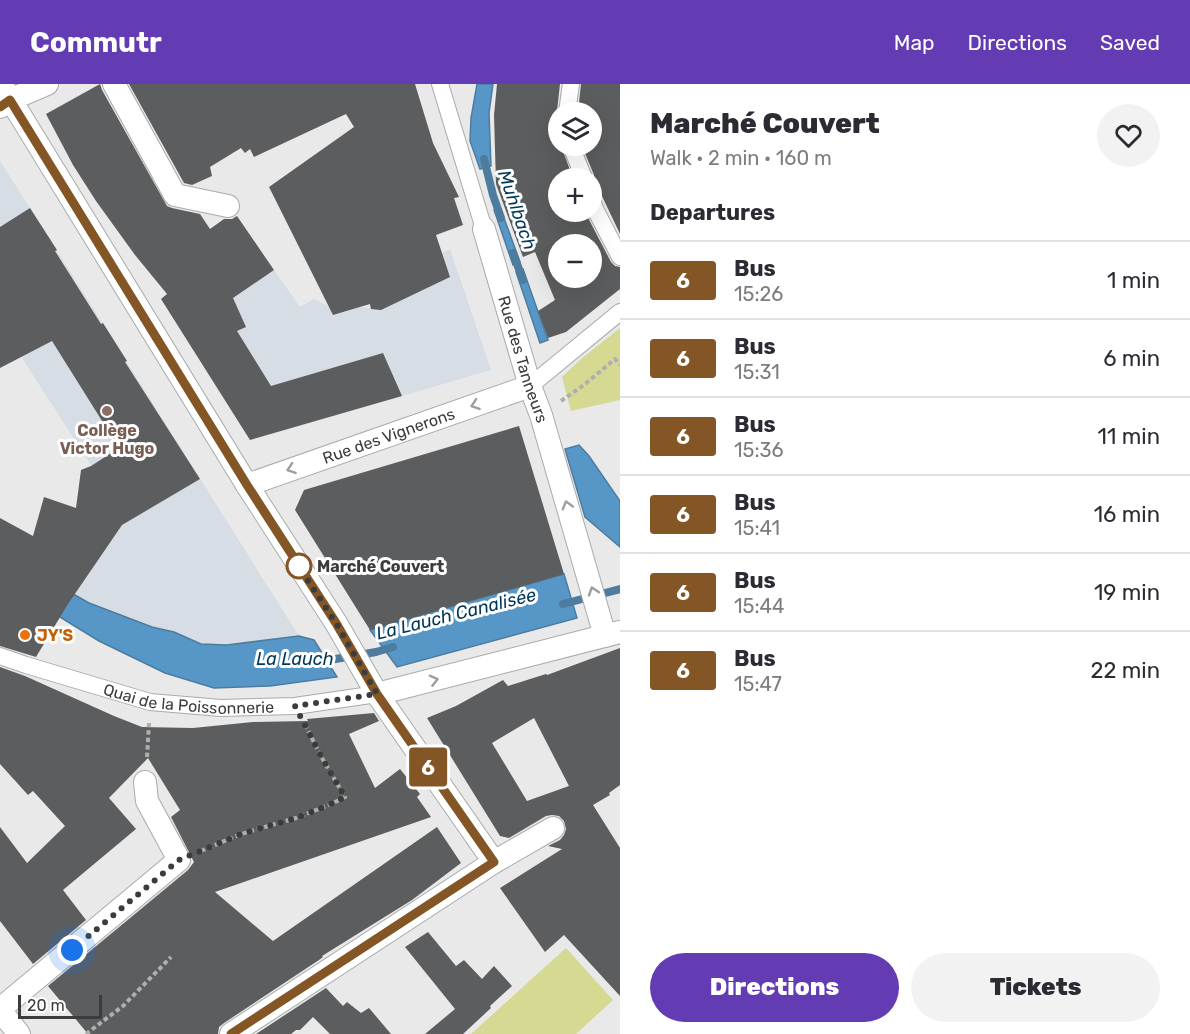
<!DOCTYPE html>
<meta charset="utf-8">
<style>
:root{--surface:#fff;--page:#f2f2f3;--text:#2b2b33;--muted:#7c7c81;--line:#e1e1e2;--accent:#633bb3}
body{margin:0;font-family:Rubik,sans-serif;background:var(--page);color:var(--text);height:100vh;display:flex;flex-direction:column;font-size:22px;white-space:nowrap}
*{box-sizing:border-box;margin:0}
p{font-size:20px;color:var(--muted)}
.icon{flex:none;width:33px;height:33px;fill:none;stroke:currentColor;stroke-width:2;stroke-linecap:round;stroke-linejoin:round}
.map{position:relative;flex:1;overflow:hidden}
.drawer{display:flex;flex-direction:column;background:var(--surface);width:570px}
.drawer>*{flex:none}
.badge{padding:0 12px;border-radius:4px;font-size:21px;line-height:39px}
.buttons{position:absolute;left:548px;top:18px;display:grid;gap:12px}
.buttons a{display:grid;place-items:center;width:54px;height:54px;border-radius:50%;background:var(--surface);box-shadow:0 6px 24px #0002;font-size:30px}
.scale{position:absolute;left:18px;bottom:15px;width:84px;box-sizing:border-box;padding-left:6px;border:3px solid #3b3c3c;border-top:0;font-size:16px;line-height:21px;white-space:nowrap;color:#3b3c3c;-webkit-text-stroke:4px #fff;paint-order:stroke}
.you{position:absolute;width:30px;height:30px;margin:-15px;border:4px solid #fff;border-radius:50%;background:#1a73e8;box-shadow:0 0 0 9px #1a73e833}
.map>.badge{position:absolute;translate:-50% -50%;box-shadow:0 0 0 3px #fff}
h2{padding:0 30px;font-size:22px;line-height:54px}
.round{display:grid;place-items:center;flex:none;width:63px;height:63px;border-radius:32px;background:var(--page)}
.head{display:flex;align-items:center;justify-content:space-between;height:102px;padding:0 30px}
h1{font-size:28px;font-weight:800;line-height:45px}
.action{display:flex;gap:12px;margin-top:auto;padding:12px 30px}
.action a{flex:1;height:69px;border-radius:36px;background:var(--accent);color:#fff;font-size:24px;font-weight:800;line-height:69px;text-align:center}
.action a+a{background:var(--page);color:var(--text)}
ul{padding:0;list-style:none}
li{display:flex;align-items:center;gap:18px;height:78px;padding:0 30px;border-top:2px solid var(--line)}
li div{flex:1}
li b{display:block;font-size:22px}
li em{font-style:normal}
li .badge{min-width:66px;font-weight:700;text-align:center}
header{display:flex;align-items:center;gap:36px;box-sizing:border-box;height:84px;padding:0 30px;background:var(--accent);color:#fff}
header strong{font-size:28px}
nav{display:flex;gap:33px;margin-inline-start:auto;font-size:21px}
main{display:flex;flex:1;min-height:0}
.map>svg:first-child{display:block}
.built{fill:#d7dde4}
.green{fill:#d5d991}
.water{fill:#5697c8;stroke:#4e7c9e;stroke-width:1.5}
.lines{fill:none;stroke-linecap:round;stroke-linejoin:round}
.stream{stroke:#4e7c9e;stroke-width:8}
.building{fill:#5c5d5e;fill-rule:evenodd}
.pedestrian-casing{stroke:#a9aaaa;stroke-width:18}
.minor-casing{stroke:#a9aaaa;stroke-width:24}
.path{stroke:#aeafaf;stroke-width:4;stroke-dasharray:4.5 3;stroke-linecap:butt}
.pedestrian{stroke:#fff;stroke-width:16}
.minor{stroke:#fff;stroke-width:22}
.oneway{stroke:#9d9e9e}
.line-casing{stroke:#fff;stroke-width:14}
.line{stroke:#845626;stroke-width:9}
.walk{stroke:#3b3c3c;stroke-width:6;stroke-dasharray:0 10.8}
.education-dot{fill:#8d6e63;stroke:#fff;stroke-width:2}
.stop-dot{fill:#fff;stroke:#845626;stroke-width:3}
.food-dot{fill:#e8710a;stroke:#fff;stroke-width:2}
.labels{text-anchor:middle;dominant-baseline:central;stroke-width:6;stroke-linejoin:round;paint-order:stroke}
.street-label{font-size:16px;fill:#3b3c3c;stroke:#fff}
.education-label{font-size:16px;font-weight:bold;fill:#785e54;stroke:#fff}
.stop-label{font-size:16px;font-weight:bold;fill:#3b3c3c;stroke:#fff;text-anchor:start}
.food-label{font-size:16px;font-weight:bold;fill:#c56008;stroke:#fff;text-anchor:start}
.water-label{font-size:18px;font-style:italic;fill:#013758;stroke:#fff}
</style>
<header>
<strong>Commutr</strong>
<nav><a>Map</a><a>Directions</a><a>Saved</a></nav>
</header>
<main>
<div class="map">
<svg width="620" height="950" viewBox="0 0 620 950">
<rect width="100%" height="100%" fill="#e9e9ea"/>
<!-- built -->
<path class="built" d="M0 77 30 124 299 552 227 561 202 560 174 548 152 543 121 532 89 519 66 506 96 389 0 240Z
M450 165 491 286 251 356 196 270 245 243 233 214 274 186 300 223 314 215 341 229 360 223 370 224 365 208Z"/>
<!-- green -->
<path class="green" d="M620 244V316L571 327 562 293 581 275Z
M566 864 613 916 576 950H471Z"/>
<!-- water -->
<path class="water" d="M477 0H493L489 29 491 82 480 85 470 57 471 34Z
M500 123 520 178 513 181 494 126Z
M523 185 548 256 540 259 516 188Z
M579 361 589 372 620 417V463L585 433 565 365Z
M0 462 66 506 89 519 152 543 174 548 201 560 227 561 299 552 314 556 337 593 270 602 214 604 165 589 99 557 0 496Z
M564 490 577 534 397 583 370 546Z"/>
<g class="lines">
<!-- stream -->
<path class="stream" d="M484 75 493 111 501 134
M513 169 523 196
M563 520 620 505
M318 578 376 568 393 563"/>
</g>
<!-- building -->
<path class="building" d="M100 0 102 6 167 122 172 124 200 130 210 145 224 135H232L237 132 274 186 233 214 246 243 237 247 271 302 383 269 402 312 250 356 161 215 167 210 135 171 96 117 73 81 46 30Z
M129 0H415L433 59 459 113 454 114 463 141 436 151 450 193 381 226 371 225 370 220 333 231 269 103 354 43 346 30 254 73 250 65 245 69 241 64 210 83 212 92 192 101 184 99Z
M497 0H560L557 27 558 33V62H561L573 94H558V128H585L611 178 615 182 620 183V205L566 248 548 254 538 227 555 216 535 168 523 173 496 100 494 31ZM558 160H591V194H558Z
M581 0H620V150L601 110 597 106 591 104 594 96V91L582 62H591V28H578Z
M30 124 57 166 55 167 101 240 103 239 127 277 125 278 200 395 122 441 68 520 36 573 0 562V434L33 452 44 413 76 424 81 386 91 382 119 364 52 257 0 284V143Z
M519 342 564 490 370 546 295 426 304 406Z
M620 564V701L609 709 610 711 593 721 620 764V912L564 851 545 868 500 804 562 765 548 762 560 756 564 751 566 745 564 737 559 732 552 731 546 732 509 754 500 752 427 634 456 622 503 596 508 602 546 590 547 591ZM534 634 569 702 527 717 492 659Z
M0 583 25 592 114 632 142 643 193 644 253 638 308 637 307 635 374 629 379 637 349 650 375 704 400 685 420 710 417 713 431 733 215 808 273 857 437 743 461 779 412 816 322 872 323 873 319 876 224 939 219 943 218 950H88L48 902 188 786 194 778 171 733 180 726 148 674 109 714 136 745 63 806 86 836 33 880 0 837V743L27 779 65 742 33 707 28 711 0 680Z
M428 848 456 882 464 876 482 895 494 882 512 902 490 922 491 924 463 950H425L455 925 405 863Z
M326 904 343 922 347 918 361 929 369 924 391 950H330L313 933 300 946H296L291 950H256Z"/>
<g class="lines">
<defs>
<g id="pedestrian">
<path d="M440 0 484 145"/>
<path d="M567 28 571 0"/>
<path d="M571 62 584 94"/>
<path d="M591 114 596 127 620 173"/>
<path d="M530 302 620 228"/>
<path id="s1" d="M0 572 26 581 150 618 221 624 295 622 377 610"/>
</g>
<g id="minor">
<path d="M1 0 247 401 336 539 377 610 494 778"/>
<path d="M114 0 175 111 228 122"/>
<path d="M0 23 10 16 47 0"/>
<path id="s2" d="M484 145 530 302 541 331 605 552"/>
<path id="s3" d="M247 401 530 302"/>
<path d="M377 610 620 548"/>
<path d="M0 925 179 776 147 717 145 698"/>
<path d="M0 926 19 950"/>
<path d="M231 950 494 778 553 744"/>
</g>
</defs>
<!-- pedestrian casing -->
<use href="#pedestrian" class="pedestrian-casing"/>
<!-- minor casing -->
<use href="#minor" class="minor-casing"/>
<!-- path -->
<path class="path" d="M561 317 584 301 615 275 620 281
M147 673 149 639
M201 767 241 750 296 734 329 721 345 713 322 674 305 641
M86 950 123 922 171 873"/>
<!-- pedestrian -->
<use href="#pedestrian" class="pedestrian"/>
<!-- minor -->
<use href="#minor" class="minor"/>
</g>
<!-- one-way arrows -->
<defs><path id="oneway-chevron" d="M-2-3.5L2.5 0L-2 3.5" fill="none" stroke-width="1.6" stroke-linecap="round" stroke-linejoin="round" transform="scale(1.5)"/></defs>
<g class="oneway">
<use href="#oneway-chevron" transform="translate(475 321) rotate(161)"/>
<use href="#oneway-chevron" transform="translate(291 385) rotate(161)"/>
<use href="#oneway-chevron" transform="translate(567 421) rotate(-106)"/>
<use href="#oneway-chevron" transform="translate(593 507) rotate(-108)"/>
<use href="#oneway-chevron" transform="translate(434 596) rotate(-14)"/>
</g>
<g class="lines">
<defs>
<path id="line" d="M0 23 10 16 247 401 336 539 377 610 494 778 231 950"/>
</defs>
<!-- line casing -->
<use href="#line" class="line-casing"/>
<!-- line -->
<use href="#line" class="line"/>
<!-- walk -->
<path class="walk" d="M72 866 179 776 241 750 296 734 329 721 345 713 322 674 295 622 377 610 336 539 297 480 299 482"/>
</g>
<!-- markers -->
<circle class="education-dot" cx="107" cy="327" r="6"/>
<circle class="stop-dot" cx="299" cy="482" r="12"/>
<circle class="food-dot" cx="25" cy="551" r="6"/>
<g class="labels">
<!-- street labels -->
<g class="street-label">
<text stroke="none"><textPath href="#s2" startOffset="136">Rue des Tanneurs</textPath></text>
<text stroke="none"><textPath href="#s3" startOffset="150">Rue des Vignerons</textPath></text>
<text stroke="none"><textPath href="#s1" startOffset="195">Quai de la Poissonnerie</textPath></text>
</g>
<!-- education labels -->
<g class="education-label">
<text x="107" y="346">Collège<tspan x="107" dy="18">Victor Hugo</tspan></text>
</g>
<!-- stop labels -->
<g class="stop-label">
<text x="317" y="482">Marché Couvert</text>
</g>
<!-- food labels -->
<g class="food-label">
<text x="37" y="551">JY'S</text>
</g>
<!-- water labels -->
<g class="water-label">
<text transform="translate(517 126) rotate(71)">Muhlbach</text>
<text transform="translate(456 530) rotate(-14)">La Lauch Canalisée</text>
<text x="295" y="575">La Lauch</text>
</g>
</g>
</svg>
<div class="buttons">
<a><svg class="icon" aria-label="layers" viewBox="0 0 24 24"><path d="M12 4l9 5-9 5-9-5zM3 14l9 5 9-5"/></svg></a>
<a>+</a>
<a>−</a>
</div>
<div class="scale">20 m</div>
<div class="you" style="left:72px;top:866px"></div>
<b class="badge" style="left:428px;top:683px;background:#845626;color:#fff">6</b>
</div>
<section class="drawer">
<div class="head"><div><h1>Marché Couvert</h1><p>Walk · 2 min · 160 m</p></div><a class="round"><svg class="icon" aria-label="heart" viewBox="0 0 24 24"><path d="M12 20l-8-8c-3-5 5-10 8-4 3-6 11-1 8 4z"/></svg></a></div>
<h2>Departures</h2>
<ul>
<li><span class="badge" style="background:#845626;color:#fff">6</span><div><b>Bus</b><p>15:26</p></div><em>1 min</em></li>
<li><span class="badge" style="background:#845626;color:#fff">6</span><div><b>Bus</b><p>15:31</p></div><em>6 min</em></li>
<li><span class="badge" style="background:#845626;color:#fff">6</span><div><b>Bus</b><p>15:36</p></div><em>11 min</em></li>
<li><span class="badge" style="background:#845626;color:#fff">6</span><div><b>Bus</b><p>15:41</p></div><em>16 min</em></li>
<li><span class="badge" style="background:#845626;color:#fff">6</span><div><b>Bus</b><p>15:44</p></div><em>19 min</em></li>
<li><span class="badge" style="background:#845626;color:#fff">6</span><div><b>Bus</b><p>15:47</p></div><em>22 min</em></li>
</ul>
<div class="action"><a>Directions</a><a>Tickets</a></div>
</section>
</main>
